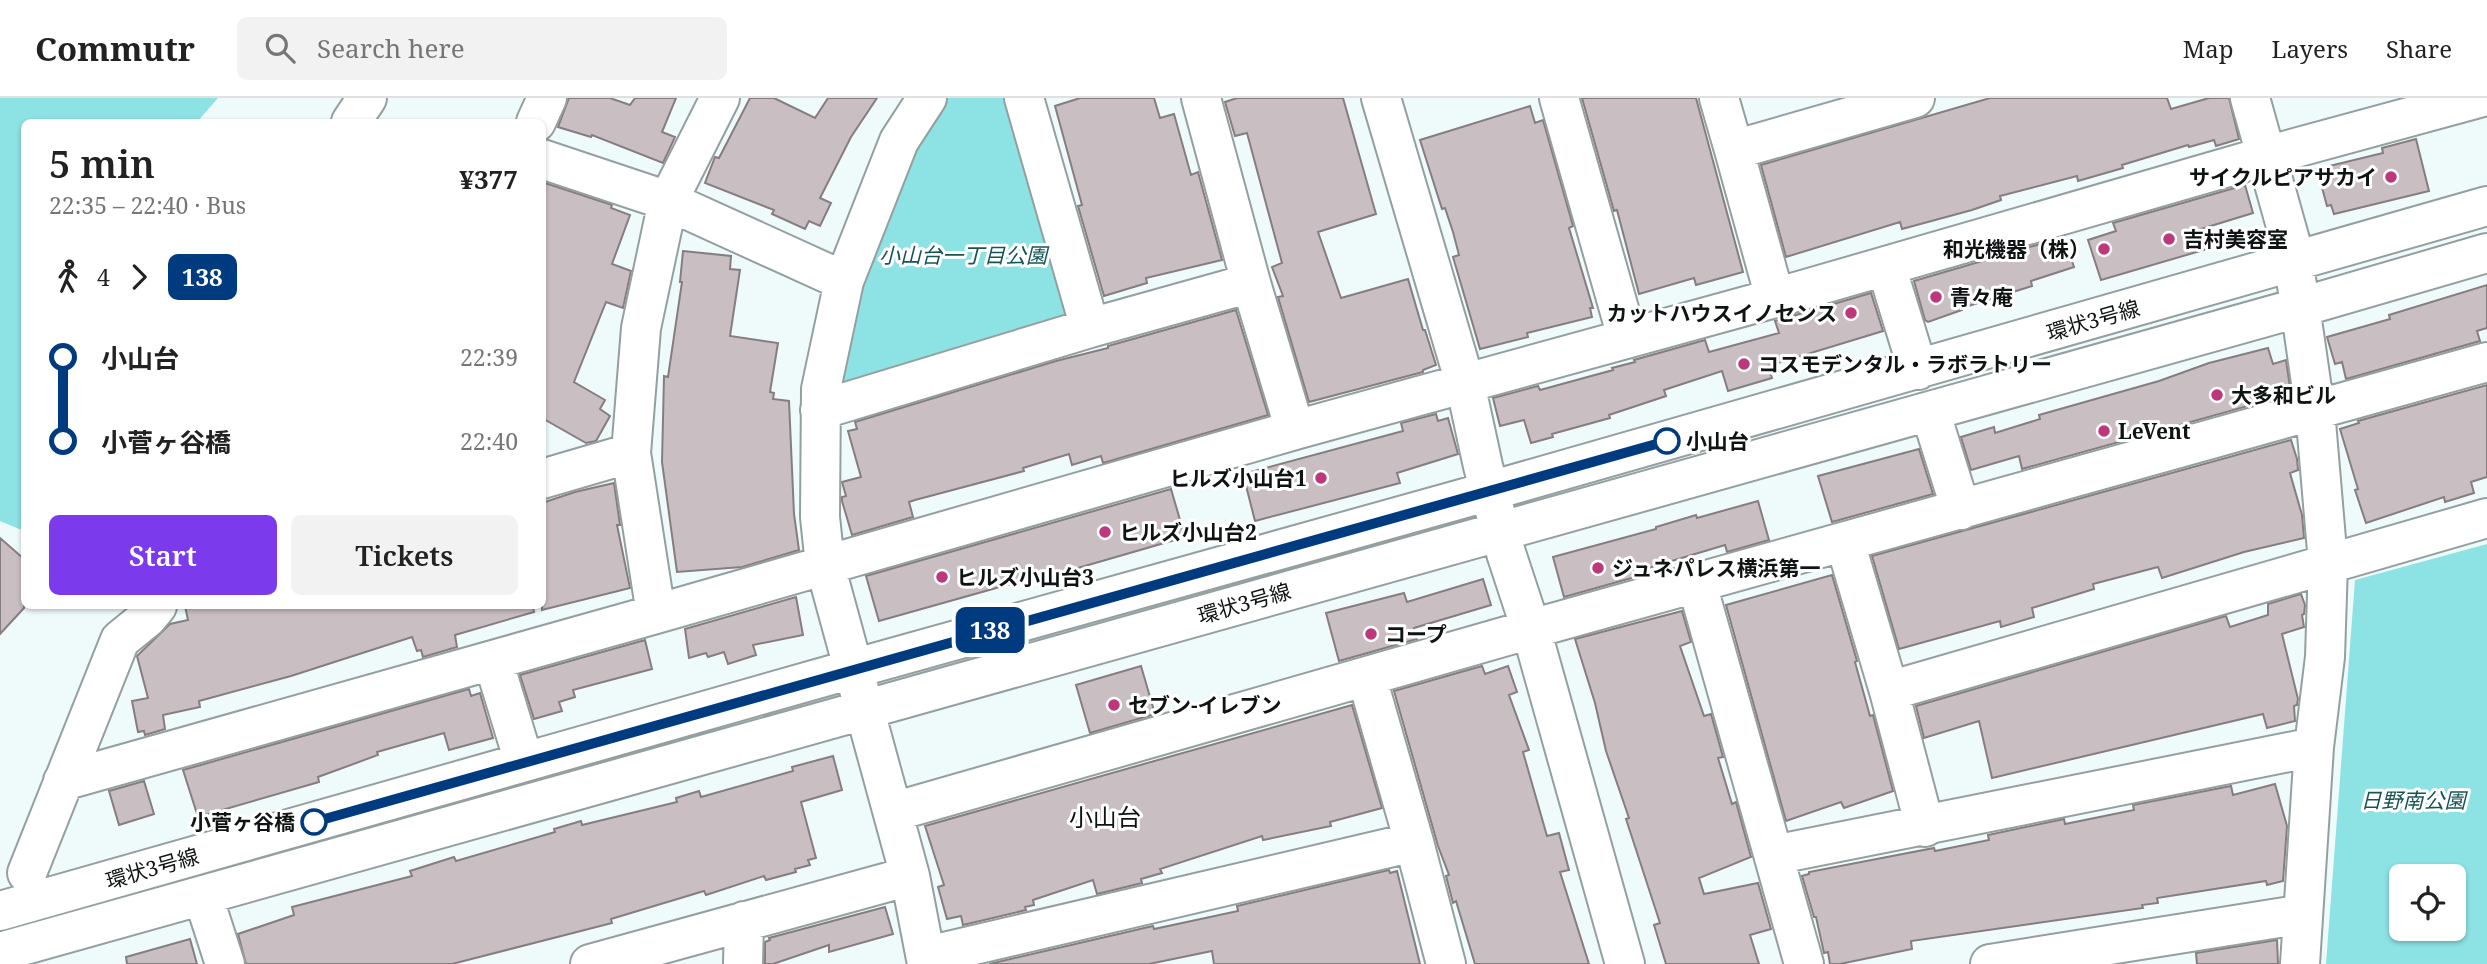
<!DOCTYPE html>
<meta charset="utf-8">
<style>
:root{--surface:#fff;--page:#f2f2f2;--text:#222;--muted:#767676;--line:#e0e0e0;--accent:#7c3aed}
body{margin:0;font-family:"Noto Serif","Noto Sans JP",serif;background:var(--page);color:var(--text);height:100vh;display:flex;flex-direction:column;font-size:26px;white-space:nowrap}
*{box-sizing:border-box;margin:0}
p{font-size:23px;color:var(--muted)}
.icon{flex:none;width:38px;height:38px;fill:none;stroke:currentColor;stroke-width:2;stroke-linecap:round;stroke-linejoin:round}
.map{position:relative;flex:1;overflow:hidden}
.details{position:absolute;left:21px;top:21px;width:525px;height:490px;display:flex;flex-direction:column;background:var(--surface);border-radius:10px;box-shadow:0 2px 5px #0004}
.details>*{flex:none}
.badge{padding:0 14px;border-radius:10px;font-size:24px;line-height:46px}
.buttons{position:absolute;left:2389px;top:766px;display:grid;gap:14px}
.buttons a{display:grid;place-items:center;width:77px;height:77px;border-radius:10px;background:var(--surface);box-shadow:0 2px 5px #0004;font-size:35px}
.map>.badge{position:absolute;translate:-50% -50%;box-shadow:0 0 0 4px #fff}
.legs{display:flex;align-items:center;gap:10px;height:77px;padding:0 28px;font-size:23px}
.legs p{margin-inline-start:auto}
.headline{display:flex;align-items:center;justify-content:space-between;height:119px;padding:0 28px}
h1{font-size:38px;font-weight:600;line-height:52px}
.action{display:flex;gap:14px;margin-top:auto;padding:14px 28px}
.action a{flex:1;height:80px;border-radius:10px;background:var(--accent);color:#fff;font-size:28px;font-weight:600;line-height:80px;text-align:center}
.action a+a{background:var(--page);color:var(--text)}
ul{padding:0 28px;list-style:none}
li{display:flex;align-items:center;gap:24px;height:84px;font-size:26px}
li i{display:grid;place-items:center;width:10px;height:100%;margin:0 9px;background:currentColor}
li i::after{content:'';width:18px;height:18px;margin:-9px;border:5px solid;border-radius:50%;background:var(--surface)}
li p{margin-inline-start:auto}
li:first-child i{background:linear-gradient(#0000 50%,currentColor 0)}
li:last-child i{background:linear-gradient(currentColor 50%,#0000 0)}
header{display:flex;align-items:center;gap:42px;box-sizing:border-box;height:98px;padding:0 35px;background:var(--surface);border-bottom:2px solid var(--line)}
header strong{font-size:33px}
nav{display:flex;gap:38px;margin-inline-start:auto;font-size:24px}
.search{width:490px;height:63px;background:var(--page);display:flex;align-items:center;gap:18px;box-sizing:border-box;padding:0 24px;border-radius:10px;color:var(--muted);font-size:26px}
.map>svg:first-child{display:block}
.green{fill:#8de2e4;fill-rule:evenodd}
.building{fill:#c9bfc3;stroke:#867d80;stroke-width:2}
.lines{fill:none;stroke-linecap:round;stroke-linejoin:round}
.minor-casing{stroke:#949f9f;stroke-width:42}
.minor{stroke:#fff;stroke-width:38}
.line-1-casing{stroke:#fff;stroke-width:16}
.line-1{stroke:#003b80;stroke-width:10}
.poi-dot{fill:#bd387b;stroke:#fff;stroke-width:2.5}
.stop-1-dot{fill:#fff;stroke:#003b80;stroke-width:3.5}
.labels{text-anchor:middle;dominant-baseline:central;stroke-width:6;stroke-linejoin:round;paint-order:stroke}
.poi-label{font-size:21px;font-weight:bold;fill:#0f1313;stroke:#fff;text-anchor:start}
.park-label{font-size:21px;font-style:italic;fill:#185456;stroke:#fff}
.street-label{font-size:21px;fill:#0f1313;stroke:#fff}
.stop-label{font-size:21px;font-weight:bold;fill:#0f1313;stroke:#fff;text-anchor:start}
.quarter-label{font-size:24px;fill:#0f1313;stroke:#fff}
</style>
<header>
<strong>Commutr</strong>
<div class="search"><svg class="icon" aria-label="search" viewBox="0 0 24 24"><circle cx="10" cy="10" r="6"/><path d="M15 15l6 6"/></svg>Search here</div>
<nav><a>Map</a><a>Layers</a><a>Share</a></nav>
</header>
<div class="map">
<svg width="2487" height="866" viewBox="0 0 2487 866">
<rect width="100%" height="100%" fill="#effbfb"/>
<!-- green -->
<path class="green" d="M0 0H218L197 24H24V433L0 423Z
M942 0H1012L1076 215 1068 227 845 284 836 276 885 102Z
M2487 446V866H2326L2355 482ZM2401 779H2454V831H2401Z"/>
<!-- building -->
<path class="building" d="M569 0H610L630 7 635 0H676L662 34 675 39 663 65 592 37 591 39 558 29Z
M750 0H774L815 20 828 0H877L851 39 820 100 831 105 820 128 809 123 805 131 772 116 774 112 705 85 715 59 719 60Z
M1080 0H1154L1160 20 1174 16 1191 77 1198 74 1222 162 1146 180 1147 185 1104 198 1078 108 1082 107 1055 8Z
M1237 0H1343L1376 116 1318 134 1341 200 1408 181 1423 232H1425L1436 267 1423 272V274L1309 304 1278 199 1283 198 1272 169 1282 165 1247 35 1235 38 1225 4Z
M1582 0H1696L1743 174 1696 187 1694 180 1639 196 1617 112 1614 113Z
M1990 0H2167L2171 11 2209 0H2229L2239 41 2216 48 2214 42 2189 49 2188 47 2122 67 2123 70 2078 83 2077 78 2000 98 2001 102 1972 112 1902 131 1900 124 1786 159 1761 67Z
M1530 8 1535 25 1543 22 1573 128 1569 130 1593 210H1590L1592 219 1527 235 1528 239 1480 251 1453 159 1459 157 1453 134 1445 110 1442 111 1420 42Z
M2416 41 2429 93 2334 116 2331 107 2327 108 2317 71 2383 55 2382 50Z
M542 84 612 107 611 110 630 117 612 166 631 173 623 210 606 204 574 284 605 302 600 311 610 318 596 343 586 345 542 320Z
M2245 87 2253 115 2201 131 2207 151 2101 182 2088 142 2116 133 2113 125Z
M2064 139 2074 169 2031 183 2032 188 1962 210V212L1928 224 1925 222 1914 183Z
M683 153 731 158 730 171 740 172 730 238 778 245 770 294 774 295 773 301 789 303 794 416 799 452 742 469 677 474 662 364 664 278 668 279 682 184H680Z
M2487 187V230L2477 233 2480 243 2346 281 2342 264 2335 266 2327 239 2390 221 2389 217Z
M1871 195 1883 233 1768 268 1772 280 1728 293 1722 273 1664 292 1666 298 1609 317 1610 320 1552 336 1553 339 1531 345 1524 322 1500 328 1493 300 1538 288 1540 292 1613 272 1612 270 1635 264 1634 262 1705 242 1709 254 1779 235 1775 223Z
M1236 212 1268 317 1103 365 1101 358 1072 367 1069 356 1023 370 1024 373 915 402 909 404 913 419 852 437 842 403V399L846 398 842 384 861 379 848 333 857 331 855 324 1056 263 1108 250V248Z
M2268 250 2273 266 2286 262 2291 296 2022 371 2019 358 1971 372 1961 339 1994 329 1995 335 2040 321 2039 317 2159 283 2209 265Z
M2487 287V379L2471 384 2474 395 2445 404 2444 399 2366 425 2355 392 2358 391 2340 331 2359 325 2358 323Z
M1436 316 1438 323 1448 320 1458 356 1397 375 1400 385 1255 423 1243 376 1403 333 1401 325Z
M2291 342 2297 361 2298 372 2290 375 2302 417 2304 440 2244 454 2162 480 2158 469 2093 486 2094 491 2032 510 2034 519 2001 529 2000 523 1899 551 1872 458Z
M1919 351 1933 396 1832 424 1818 378Z
M614 385 620 427H617L630 490 542 512V405L575 394Z
M1171 391 1185 439 1040 481 1039 478 879 523 866 478Z
M1758 403 1769 442 1727 454 1725 447 1645 471 1646 476 1564 499 1553 459 1656 431V429L1696 417 1697 420Z
M0 440 24 461V510L0 536Z
M1832 477 1857 563 1855 564 1870 618 1873 617 1893 693 1844 710 1841 704 1786 723 1726 507Z
M1483 481 1491 507 1414 530 1417 541 1339 563 1326 515 1404 495 1407 504Z
M2301 496 2305 507 2304 516 2302 517 2304 529 2282 536 2298 601 2297 607 2294 608 2295 623 2267 630 2263 616 1992 680 1979 623 1924 640 1916 608 2226 518 2230 529 2268 517V506Z
M796 499 803 537 753 547 756 557 728 566 724 554 708 559 706 555 689 560 685 531Z
M185 508H533L534 514 455 537 457 549 423 559 421 552 417 553 412 539 291 578 199 603 200 609 163 617 165 631 145 637 144 633 138 634 132 603 148 600 137 558 170 526 188 522Z
M1682 513 1691 544 1680 548 1704 618 1711 616 1723 659 1718 660 1732 706 1736 704 1751 759 1699 780 1704 796 1758 785 1771 831 1750 837 1759 866H1666L1654 827 1660 825 1626 721 1629 720 1606 653 1595 605 1575 541Z
M645 542 652 571 573 592 575 599 559 604 562 613 534 621 520 577Z
M1141 568 1155 616 1090 635 1076 587Z
M1482 568 1485 576 1508 568 1517 594 1509 597 1529 652 1523 654 1547 738 1559 735 1569 772 1560 774 1589 866H1475L1456 803 1453 805 1446 778 1449 777 1438 748 1394 593Z
M469 591 471 598 480 595 493 640 449 652 444 635 377 654 378 657 318 679 319 684 198 719 183 672Z
M1352 607 1382 710 1330 724 1331 728 1263 742 1262 738 1160 771 1162 775 1141 781 1142 785 1097 796 1093 782 1033 802 1034 807 1025 809 1026 812 963 827 961 818 947 821 938 789 944 787 925 728Z
M833 658 842 692 801 704 816 760 808 762 810 767 795 771 796 774 766 782 764 778 706 797 704 793 611 821 612 825 452 866H246L238 836 294 817 292 809 412 778 410 773 454 759 456 763 555 734 554 731 581 723 582 727 677 704 676 700 699 693 701 699 793 673 792 669Z
M144 683 154 716 119 727 109 693Z
M2275 686 2287 728 2283 783 2267 787 2266 783 2157 800 2158 805 2142 807 2143 810 1911 843 1912 851 1840 866H1830L1828 854 1824 855 1816 819H1814L1802 778 1809 776V774L1934 750 1935 753 1989 742 1988 737 2064 721 2065 726 2134 712 2133 707 2231 688 2233 697Z
M1389 772 1390 775 1397 773 1420 866H1214L1212 853 1149 866H989L1153 828 1154 831 1238 813 1237 808Z
M885 809 893 836 829 854V847L773 866H765V844L770 842 769 840Z
M190 841 197 866H127L126 859Z
M2277 842 2278 866H2197L2196 855Z"/>
<g class="lines">
<defs>
<path id="minor" d="M1024 0 1090 230
M1201 0 1251 185 1295 332 1775 200 2266 58 2479 0
M1381 0 1465 285 1483 368 1506 455 1531 531 1625 866
M1559 0 1627 239
M1719 0 1734 52 1915 0
M2250 0 2291 146 2315 312 2328 465 2325 559 2314 649 2300 866
M351 24 367 0
M536 24 547 0
M1734 52 1775 200
M542 61 668 103 844 183
M1886 168 1918 272
M820 312 1090 230 1251 185
M1930 313 1961 412
M542 381 631 355
M1845 444 1889 593
M1697 486 1804 866
M656 516 631 355 641 230 668 103 720 0
M493 562 524 664
M1367 580 1414 744 1446 866
M63 683 656 516 1295 332
M893 714 1531 531 2487 264
M1925 729 1889 593 2487 420
M1774 757 2314 649
M27 775 120 542 147 520 157 508
M203 798 225 866
M0 813 831 577 1490 393 2487 108
M0 854 2301 209 2487 155
M927 858 1414 744
M590 866 910 778
M743 866 744 823
M927 866 910 778 825 467 820 419 821 291 844 183 899 43 927 0
M1990 866 2303 816"/>
</defs>
<!-- minor casing -->
<use href="#minor" class="minor-casing"/>
<!-- minor -->
<use href="#minor" class="minor"/>
</g>
<g class="lines">
<defs>
<path id="line-1" d="M314 724 1667 343"/>
</defs>
<!-- line-1 casing -->
<use href="#line-1" class="line-1-casing"/>
<!-- line-1 -->
<use href="#line-1" class="line-1"/>
</g>
<!-- markers -->
<g class="poi-dot">
<circle cx="2391" cy="79" r="7"/>
<circle cx="2169" cy="141" r="7"/>
<circle cx="2104" cy="151" r="7"/>
<circle cx="1936" cy="199" r="7"/>
<circle cx="1851" cy="215" r="7"/>
<circle cx="1744" cy="266" r="7"/>
<circle cx="2217" cy="297" r="7"/>
<circle cx="2104" cy="333" r="7"/>
<circle cx="1321" cy="380" r="7"/>
<circle cx="1105" cy="434" r="7"/>
<circle cx="1598" cy="470" r="7"/>
<circle cx="942" cy="479" r="7"/>
<circle cx="1371" cy="536" r="7"/>
<circle cx="1114" cy="607" r="7"/>
</g>
<g class="stop-1-dot">
<circle cx="1667" cy="343" r="12"/>
<circle cx="314" cy="724" r="12"/>
</g>
<g class="labels">
<!-- poi labels -->
<g class="poi-label">
<text x="2377" y="79" text-anchor="end">サイクルピアサカイ</text>
<text x="2183" y="141">吉村美容室</text>
<text x="2090" y="151" text-anchor="end">和光機器（株）</text>
<text x="1950" y="199">青々庵</text>
<text x="1837" y="215" text-anchor="end">カットハウスイノセンス</text>
<text x="1758" y="266">コスモデンタル・ラボラトリー</text>
<text x="2231" y="297">大多和ビル</text>
<text x="2118" y="333">LeVent</text>
<text x="1307" y="380" text-anchor="end">ヒルズ小山台1</text>
<text x="1119" y="434">ヒルズ小山台2</text>
<text x="1612" y="470">ジュネパレス横浜第一</text>
<text x="956" y="479">ヒルズ小山台3</text>
<text x="1385" y="536">コープ</text>
<text x="1128" y="607">セブン-イレブン</text>
</g>
<!-- park labels -->
<g class="park-label">
<text x="963" y="157">小山台一丁目公園</text>
<text x="2413" y="702">日野南公園</text>
</g>
<!-- street labels -->
<g class="street-label">
<text transform="translate(2093 222) rotate(-16)">環状3号線</text>
<text transform="translate(1244 505) rotate(-16)">環状3号線</text>
<text transform="translate(152 770) rotate(-16)">環状3号線</text>
</g>
<!-- stop labels -->
<g class="stop-label">
<text x="1686" y="343">小山台</text>
<text x="295" y="724" text-anchor="end">小菅ヶ谷橋</text>
</g>
<!-- quarter labels -->
<g class="quarter-label">
<text x="1105" y="718">小山台</text>
</g>
</g>
</svg>
<div class="buttons">
<a><svg class="icon" aria-label="locate" viewBox="0 0 24 24"><circle cx="12" cy="12" r="6"/><path d="M12 2v4M12 18v4M2 12h4M18 12h4"/></svg></a>
</div>
<b class="badge" style="left:990px;top:532px;background:#003b80;color:#fff">138</b>
<section class="details">
<div class="headline"><div><h1>5 min</h1><p>22:35 – 22:40 · Bus</p></div><b>¥377</b></div>
<div class="legs"><svg class="icon" aria-label="walk" viewBox="0 0 24 24"><circle cx="13" cy="4" r="2"/><path d="M13 8l-2 6 4 7M11 14l-3 7M7 12l3-4h3l4 4"/></svg>4<svg class="icon" aria-label="forward" viewBox="0 0 24 24"><path d="M9 5l7 7-7 7"/></svg><b class="badge" style="background:#003b80;color:#fff">138</b></div>
<ul>
<li><i style="color:#003b80"></i><b>小山台</b><p>22:39</p></li>
<li><i style="color:#003b80"></i><b>小菅ヶ谷橋</b><p>22:40</p></li>
</ul>
<div class="action"><a>Start</a><a>Tickets</a></div>
</section>
</div>
